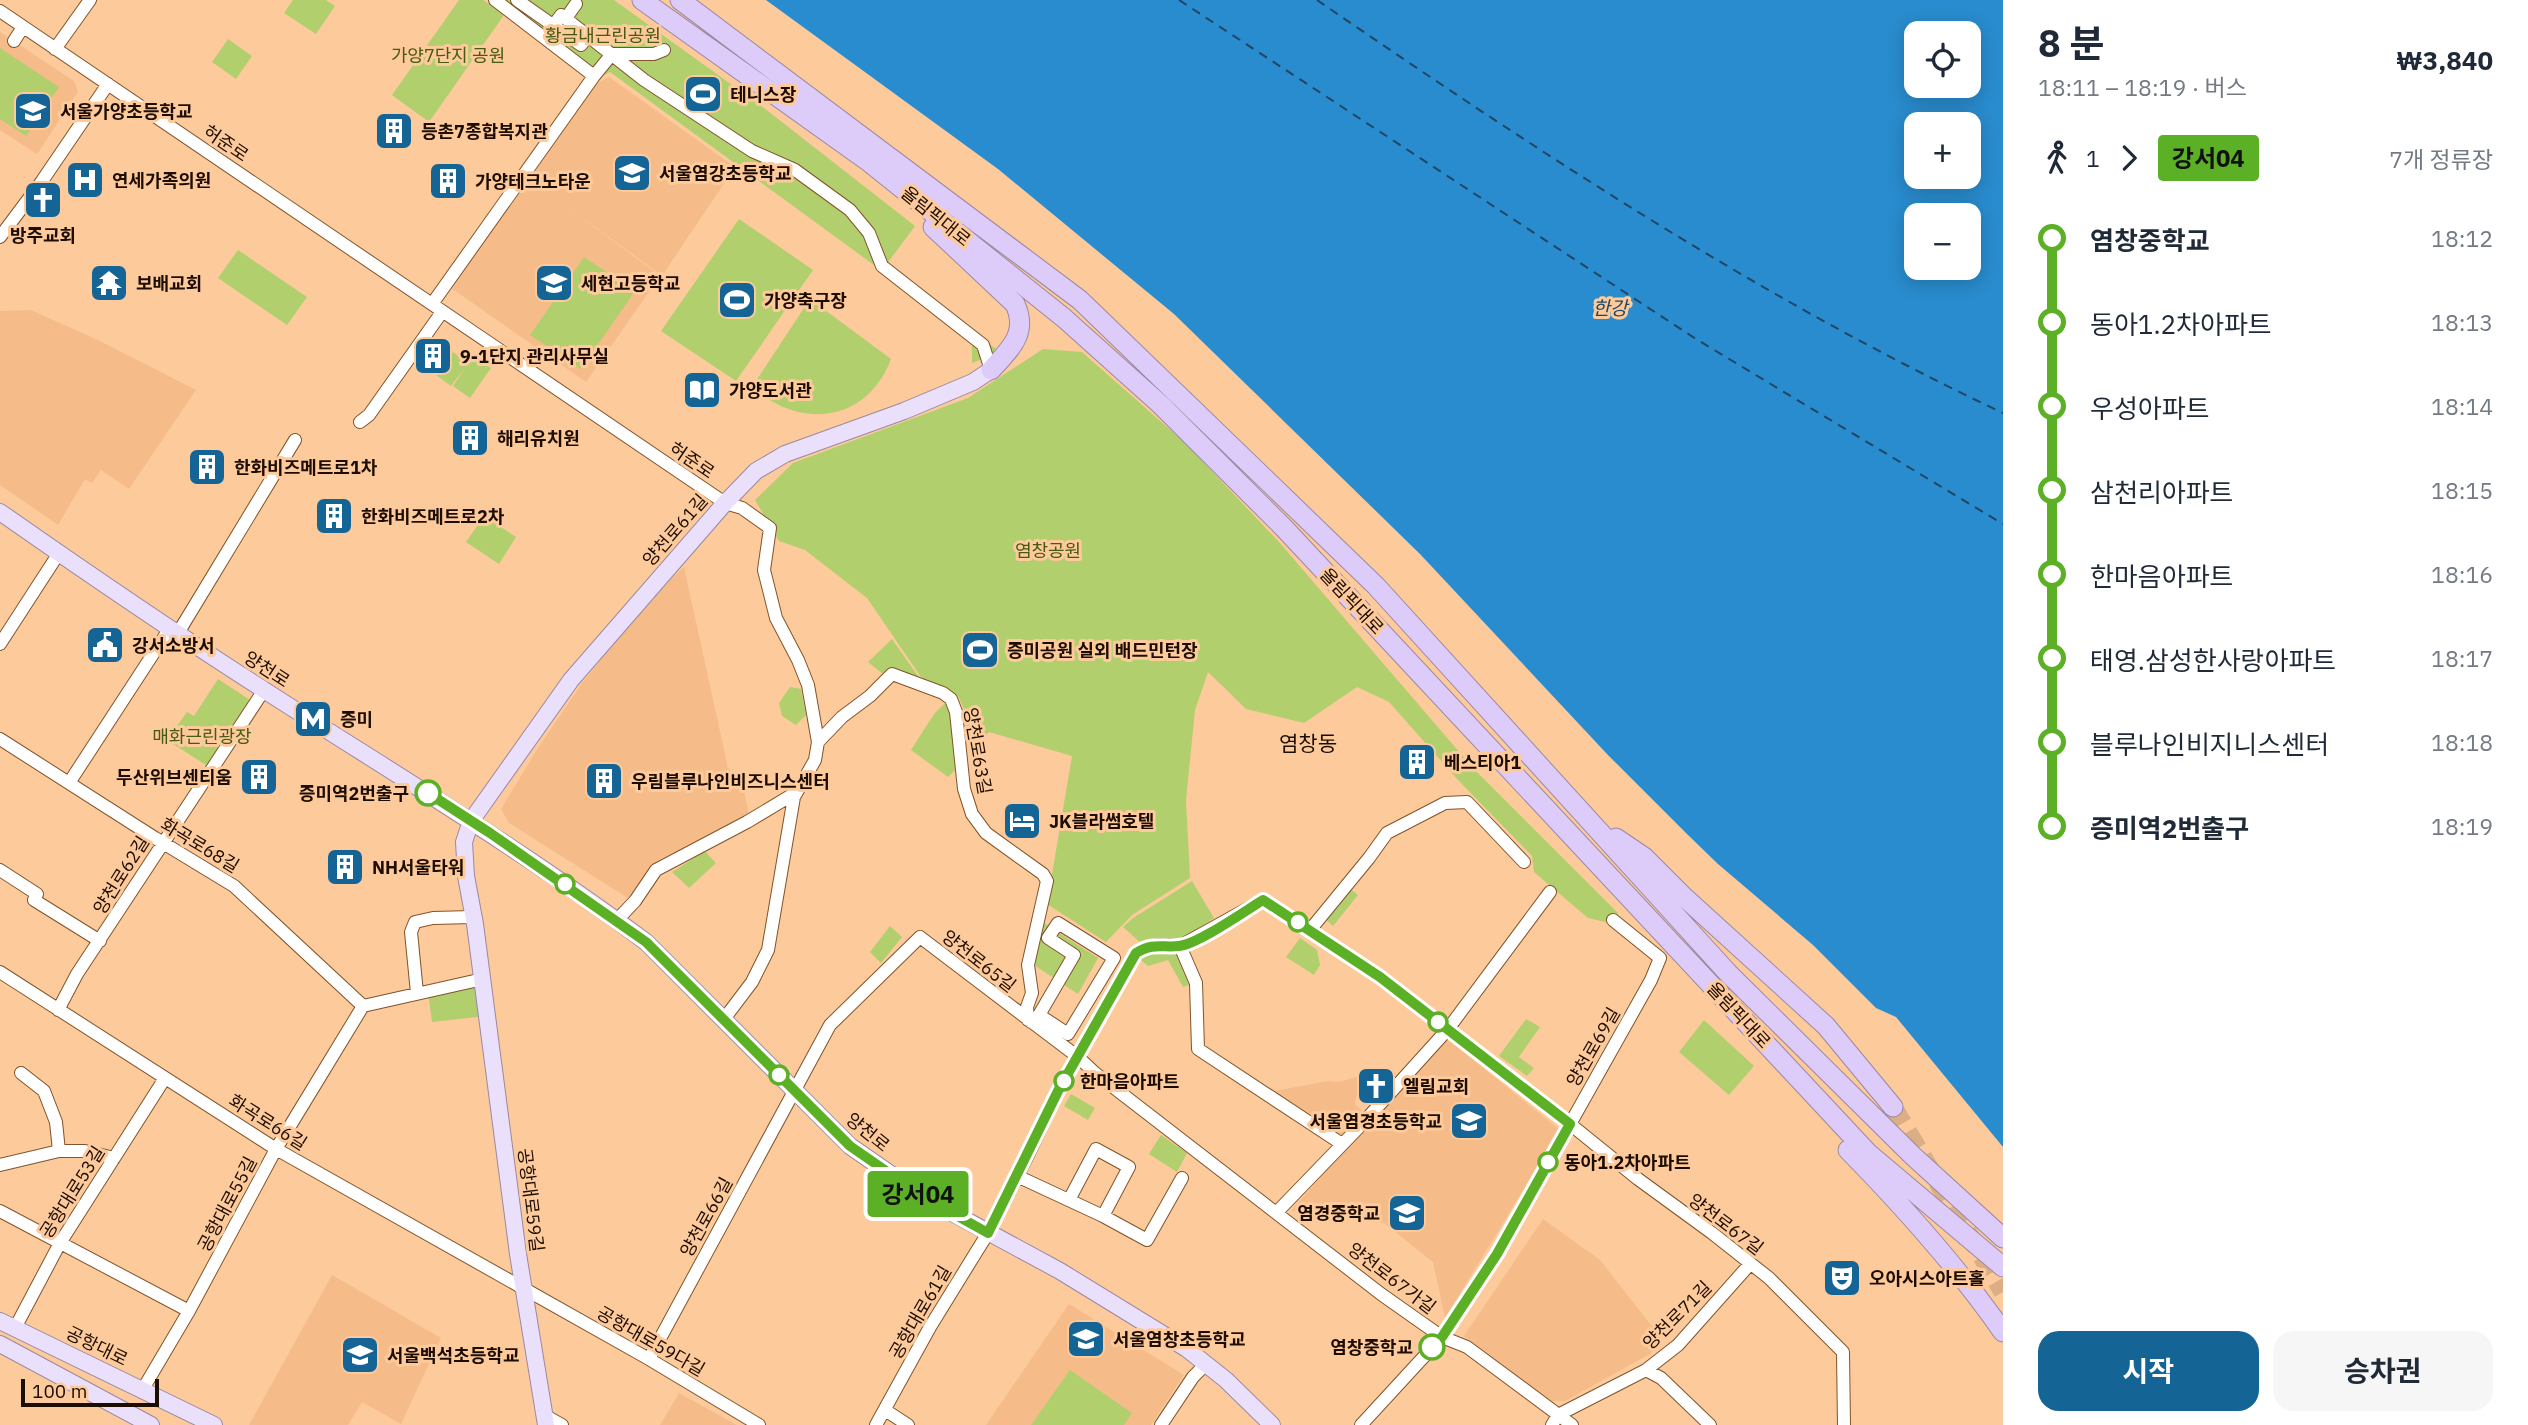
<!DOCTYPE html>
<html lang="ko">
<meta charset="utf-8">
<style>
:root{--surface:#fff;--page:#f6f6f7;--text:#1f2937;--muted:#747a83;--accent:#156496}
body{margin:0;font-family:"IBM Plex Sans","Noto Sans KR",sans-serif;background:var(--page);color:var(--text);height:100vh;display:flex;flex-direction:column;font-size:26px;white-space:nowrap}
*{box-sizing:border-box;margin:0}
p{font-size:23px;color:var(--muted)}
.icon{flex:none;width:38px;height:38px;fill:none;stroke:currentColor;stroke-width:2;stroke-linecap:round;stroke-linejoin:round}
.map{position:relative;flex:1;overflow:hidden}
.sheet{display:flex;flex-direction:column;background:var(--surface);width:525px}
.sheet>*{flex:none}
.badge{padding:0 14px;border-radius:5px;font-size:24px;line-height:46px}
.controls{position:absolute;left:1904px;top:21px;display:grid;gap:14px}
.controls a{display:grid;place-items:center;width:77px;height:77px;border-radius:14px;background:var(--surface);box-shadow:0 4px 18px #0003;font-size:35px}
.scale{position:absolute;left:21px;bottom:18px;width:138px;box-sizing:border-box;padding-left:7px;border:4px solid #1d0c00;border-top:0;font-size:19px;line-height:24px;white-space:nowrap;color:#1d0c00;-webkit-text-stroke:5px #fdca9c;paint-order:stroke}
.map>.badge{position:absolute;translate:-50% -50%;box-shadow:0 0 0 4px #fff}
.legs{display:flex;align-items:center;gap:10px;height:77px;padding:0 35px;font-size:23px}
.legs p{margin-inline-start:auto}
.head{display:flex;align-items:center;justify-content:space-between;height:119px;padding:0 35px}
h1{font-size:38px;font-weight:700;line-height:52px}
.cta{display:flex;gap:14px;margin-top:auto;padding:14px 35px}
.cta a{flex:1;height:80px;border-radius:21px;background:var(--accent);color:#fff;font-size:28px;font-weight:700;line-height:80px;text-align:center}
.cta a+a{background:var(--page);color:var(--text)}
ul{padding:0 35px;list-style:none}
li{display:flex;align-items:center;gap:24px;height:84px;font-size:26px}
li i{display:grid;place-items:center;width:10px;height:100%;margin:0 9px;background:currentColor}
li i::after{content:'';width:18px;height:18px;margin:-9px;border:5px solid;border-radius:50%;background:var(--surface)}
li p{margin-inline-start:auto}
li:first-child i{background:linear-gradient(#0000 50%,currentColor 0)}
li:last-child i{background:linear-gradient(currentColor 50%,#0000 0)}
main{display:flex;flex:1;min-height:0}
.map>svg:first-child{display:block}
.built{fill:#f5bc89}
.green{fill:#b1cf6d}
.water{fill:#298cce;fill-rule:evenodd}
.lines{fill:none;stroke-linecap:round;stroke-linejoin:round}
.ferry{stroke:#204663;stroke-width:2;stroke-dasharray:9 7;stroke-linecap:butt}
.highway-tunnel{stroke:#dbae85;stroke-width:19;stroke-dasharray:19 10;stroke-linecap:butt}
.minor-casing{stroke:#815429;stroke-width:14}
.major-casing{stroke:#9a88a2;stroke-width:18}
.highway-casing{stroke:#9a88a2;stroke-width:21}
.minor{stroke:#fff;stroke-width:12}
.major{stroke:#ebe0fc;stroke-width:16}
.highway{stroke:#ddcbfa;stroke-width:19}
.line-1-casing{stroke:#fff;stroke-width:16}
.line-1{stroke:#5bb025;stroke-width:10}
.stop-1-dot{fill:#fff;stroke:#5bb025;stroke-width:3.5}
.labels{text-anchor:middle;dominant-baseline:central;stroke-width:6;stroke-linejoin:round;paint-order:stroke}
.park-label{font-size:18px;fill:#485a11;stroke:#fdca9c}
.poi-label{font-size:18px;font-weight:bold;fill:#1d0c00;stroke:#fdca9c;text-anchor:start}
.street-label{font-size:18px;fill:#1d0c00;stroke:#fdca9c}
.stop-label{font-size:18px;font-weight:bold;fill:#1d0c00;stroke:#fdca9c;text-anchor:end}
.water-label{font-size:19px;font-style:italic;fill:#204663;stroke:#fdca9c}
.quarter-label{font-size:21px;fill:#1d0c00;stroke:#fdca9c}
</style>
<main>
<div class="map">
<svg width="2003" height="1425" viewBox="0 0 2003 1425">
<rect width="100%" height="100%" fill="#fdca9c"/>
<!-- built -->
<path class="built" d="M0 32 74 81 78 92 37 154 0 130Z
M609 77 735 167 662 276 553 196 660 276 586 382 451 288 595 84Z
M31 310 98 340 196 390 129 489 101 470 92 483 85 479 58 525 0 485V311Z
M684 567 728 768 743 785 749 815 742 821 658 860 628 898 509 823 501 809 538 748 582 683 653 596Z
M1446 1038 1560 1130 1445 1318 1433 1262 1384 1223 1291 1211 1378 1111Z
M1360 1076 1355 1104 1366 1115 1348 1135 1336 1139 1270 1092 1328 1081 1338 1082Z
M1543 1219 1600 1260 1661 1338 1660 1343 1650 1354 1565 1401H1549L1464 1336Z
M332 1275 441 1338 401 1424 362 1402 348 1425H249Z
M1069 1304 1184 1375 1151 1425H986Z
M679 1393 737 1425H660Z"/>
<!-- green -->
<path class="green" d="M293 0H326L335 6 316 34 284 13Z
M459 0H483L504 15 429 122 392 95Z
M499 0H614L764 108 915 226 886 265 996 349 992 355 972 363V343L878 268 610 72 600 77Z
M228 39 252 56 236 79 212 62Z
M0 48 59 87 26 136 0 119Z
M739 219 813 270 736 381 661 331Z
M238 250 307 297 287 325 218 278Z
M584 257 635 291 581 369 530 335Z
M810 299 891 359C867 423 800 430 752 387Z
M1043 349 1082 352 1184 442 1279 542 1473 768 1618 913 1609 923 1588 918 1534 872 1532 856 1459 781 1389 702 1357 687 1304 723 1246 709 1208 672 1195 710 1186 800 1190 878 1132 915 1106 942 1047 904 1072 756 989 732 970 754 965 711 958 696 921 677 867 598 805 550 779 541 755 500 793 463 968 398Z
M453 352 468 364 474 357 491 368 470 398 453 386 465 368 451 386 436 375Z
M484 516 516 537 499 564 466 542Z
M892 639 918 676 917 678 891 668 884 675 868 662Z
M218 679 253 702 209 767 167 740 187 712 194 716Z
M790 687 801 689 806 715 796 725 782 716 779 703Z
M946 702 952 722 957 768 948 777 911 750 934 714Z
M705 851 716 863 689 888 672 872Z
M1192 881 1214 918 1179 942 1143 945 1123 927 1133 918Z
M1347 886 1358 895 1333 926 1322 916Z
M1044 923 1098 958 1078 994 1034 965Z
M890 926 902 937 881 963 870 952Z
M1300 938 1317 950 1320 965 1314 975 1286 957Z
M1177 950 1196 983 1183 987 1168 960 1148 966 1136 956 1145 951Z
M481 981 486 1016 432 1022 428 992Z
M1526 1019 1540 1027 1519 1057 1534 1068 1527 1076 1499 1056Z
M1704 1020 1754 1066 1729 1095 1679 1052Z
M1071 1094 1095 1108 1088 1120 1064 1106Z
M1161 1135 1187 1153 1177 1172 1149 1154Z
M1070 1370 1132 1413 1124 1425H1031Z"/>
<!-- water -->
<path class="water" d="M766 0H2003V1147L1896 1017 1876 1008 1813 945 1718 864 1687 834 1607 754 1420 554 1174 314 998 169ZM1916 33H1969V86H1916ZM1916 124H1969V177H1916ZM1916 215H1969V268H1916Z"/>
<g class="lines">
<!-- ferry -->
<path class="ferry" d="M1179 0 1696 339 2003 524
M1317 0C1537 151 1761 299 2003 413"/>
<!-- highway-tunnel -->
<path class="highway-tunnel" d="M1893 1107 2003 1292"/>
<defs>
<path id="minor" d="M517 0 581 45 588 36 644 80 752 151 795 170 850 210 869 233 882 266 983 345 991 370
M0 11 725 503 742 508 770 528 764 570 776 618 798 660 808 685 818 742
M566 18 576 4
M553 26 561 15 588 36
M14 41 23 27
M55 49 90 0
M594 76 612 54H654L664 50
M0 237 42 181 108 84
M432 304 594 76 495 0
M360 422 369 415 442 312
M178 633 295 440
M0 644 59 553
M0 739 155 838 234 886 363 1006
M69 783 170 628
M0 870 37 894 34 900 100 941
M617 920 635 901 656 870 747 822 797 792
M1310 930 1369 858 1387 833 1445 803 1467 802 1524 862
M1180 946 1196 983 1198 1049 1342 1144
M0 972 276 1149 649 1359 759 1425
M417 993 411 932 415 922 433 918 473 917
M363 1006 483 979
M58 1010 77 974 264 690
M724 1019 752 982 768 950 794 797 815 760 818 742 842 717 870 696 892 674 943 693 951 699 956 712 964 789 972 814 986 833 1043 874 1047 881 1028 965 1032 993 1027 1007 1028 1020
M1031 1022 1039 1015 1074 955 1048 938 1058 923 1114 958 1068 1034 1039 1015
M21 1073 44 1091 56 1122 59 1151
M0 1165 59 1151H85L114 1158
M1017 1176 1103 1216 1147 1240 1182 1178
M1069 1200 1096 1149 1129 1167 1103 1216
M0 1211 189 1311
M1277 1212 1362 1124 1448 1029 1550 892
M15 1328 60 1243 165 1078
M649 1359 830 1025 920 937 1078 1057 1095 1073 1381 1294 1442 1337 1467 1347 1572 1425
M1646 1370 1661 1378 1710 1425
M143 1389 189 1311 276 1149 363 1006
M885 1410 908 1425
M544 1415 562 1425
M876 1425 930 1327 988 1233 1028 1155 1058 1091 1136 953 1145 948 1160 945 1180 946 1263 900 1380 977 1570 1124 1638 1179 1712 1233 1769 1278 1843 1352 1844 1425
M1161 1425 1193 1377 1206 1364
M1361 1425 1442 1337 1497 1254 1651 980 1660 958 1613 920
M1552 1425 1558 1415 1646 1370 1678 1345 1750 1264"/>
<path id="major" d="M0 512C87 573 175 633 264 690 393 773 524 851 646 942L850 1146 925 1198 1060 1271 1187 1349 1226 1380 1272 1425
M0 1321 214 1425
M0 1344 151 1425
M546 1425 518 1254 475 924 466 876 464 842 471 821 571 680 725 503 756 471 785 454 904 411 973 382 991 370"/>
<path id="highway" d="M642 0 869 162 1064 318 1161 405 1284 528 1868 1153 2003 1267
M680 0 1080 300 1376 586 1728 973 1913 1156 2003 1238
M933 227 1015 304C1029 334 1009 350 991 370
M1616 838 1644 857 1683 896 1826 1026 1893 1107
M1848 1150C1904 1207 1957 1266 2003 1332"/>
</defs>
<!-- minor casing -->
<use href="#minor" class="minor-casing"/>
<!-- major casing -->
<use href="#major" class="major-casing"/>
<!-- highway casing -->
<use href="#highway" class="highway-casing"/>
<!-- minor -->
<use href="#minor" class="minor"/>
<!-- major -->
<use href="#major" class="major"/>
<!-- highway -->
<use href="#highway" class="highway"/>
</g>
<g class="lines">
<defs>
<path id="line-1" d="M428 793 490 833 646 942 850 1146 925 1198 988 1233 1058 1091 1136 953C1154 942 1162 948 1179 946 1198 944 1245 911 1263 900L1380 977 1570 1124 1497 1254 1442 1337 1432 1347"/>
</defs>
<!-- line-1 casing -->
<use href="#line-1" class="line-1-casing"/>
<!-- line-1 -->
<use href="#line-1" class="line-1"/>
</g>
<!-- icons -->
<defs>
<symbol id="stadium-square" viewBox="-11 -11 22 22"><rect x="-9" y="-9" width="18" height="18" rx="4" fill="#156496" stroke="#fdca9c"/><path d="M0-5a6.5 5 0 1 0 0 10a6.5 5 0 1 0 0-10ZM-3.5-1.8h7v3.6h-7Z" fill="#fff"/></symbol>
<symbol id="school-square" viewBox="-11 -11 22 22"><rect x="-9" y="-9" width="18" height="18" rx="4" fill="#156496" stroke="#fdca9c"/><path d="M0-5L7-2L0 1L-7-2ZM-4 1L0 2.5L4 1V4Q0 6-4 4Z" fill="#fff"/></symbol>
<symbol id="building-square" viewBox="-11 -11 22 22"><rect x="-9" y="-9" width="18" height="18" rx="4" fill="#156496" stroke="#fdca9c"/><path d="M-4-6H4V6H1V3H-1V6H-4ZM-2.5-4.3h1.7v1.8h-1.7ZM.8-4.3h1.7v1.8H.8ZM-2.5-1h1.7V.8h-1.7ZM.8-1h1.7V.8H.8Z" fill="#fff"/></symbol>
<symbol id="hospital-square" viewBox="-11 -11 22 22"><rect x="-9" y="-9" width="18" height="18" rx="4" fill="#156496" stroke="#fdca9c"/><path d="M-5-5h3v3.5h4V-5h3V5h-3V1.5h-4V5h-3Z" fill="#fff"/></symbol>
<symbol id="church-square" viewBox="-11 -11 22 22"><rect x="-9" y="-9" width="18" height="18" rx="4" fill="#156496" stroke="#fdca9c"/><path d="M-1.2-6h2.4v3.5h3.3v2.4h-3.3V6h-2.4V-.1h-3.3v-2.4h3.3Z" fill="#fff"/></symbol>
<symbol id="temple-square" viewBox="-11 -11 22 22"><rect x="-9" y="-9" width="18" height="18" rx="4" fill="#156496" stroke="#fdca9c"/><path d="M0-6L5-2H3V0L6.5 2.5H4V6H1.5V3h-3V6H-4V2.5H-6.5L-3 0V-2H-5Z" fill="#fff"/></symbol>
<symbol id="library-square" viewBox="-11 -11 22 22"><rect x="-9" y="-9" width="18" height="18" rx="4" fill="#156496" stroke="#fdca9c"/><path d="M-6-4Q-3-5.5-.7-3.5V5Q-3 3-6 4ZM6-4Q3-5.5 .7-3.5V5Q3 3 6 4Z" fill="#fff"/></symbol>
<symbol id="civic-square" viewBox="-11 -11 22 22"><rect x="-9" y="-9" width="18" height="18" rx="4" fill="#156496" stroke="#fdca9c"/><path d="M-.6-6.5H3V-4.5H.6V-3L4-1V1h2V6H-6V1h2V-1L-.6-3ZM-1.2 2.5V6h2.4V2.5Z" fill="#fff"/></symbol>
<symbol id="metro-square" viewBox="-11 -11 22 22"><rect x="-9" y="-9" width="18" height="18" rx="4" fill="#156496" stroke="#fdca9c"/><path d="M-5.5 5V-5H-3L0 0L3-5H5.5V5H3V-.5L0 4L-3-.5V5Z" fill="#fff"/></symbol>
<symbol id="hotel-square" viewBox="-11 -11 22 22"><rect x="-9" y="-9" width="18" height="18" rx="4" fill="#156496" stroke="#fdca9c"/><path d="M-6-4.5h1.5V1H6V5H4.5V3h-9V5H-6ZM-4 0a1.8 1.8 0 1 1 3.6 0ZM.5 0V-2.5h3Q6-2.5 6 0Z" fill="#fff"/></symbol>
<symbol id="theatre-square" viewBox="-11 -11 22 22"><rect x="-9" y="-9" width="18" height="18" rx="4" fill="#156496" stroke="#fdca9c"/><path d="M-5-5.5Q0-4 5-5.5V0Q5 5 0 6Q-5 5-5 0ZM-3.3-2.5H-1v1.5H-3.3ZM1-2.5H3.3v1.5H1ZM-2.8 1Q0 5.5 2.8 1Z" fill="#fff"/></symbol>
</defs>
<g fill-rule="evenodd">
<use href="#stadium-square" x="681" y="72" width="44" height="44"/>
<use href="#school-square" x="11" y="89" width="44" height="44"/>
<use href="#building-square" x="372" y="109" width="44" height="44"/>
<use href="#school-square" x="610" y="151" width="44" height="44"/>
<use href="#hospital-square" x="63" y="158" width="44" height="44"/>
<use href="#building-square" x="426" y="159" width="44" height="44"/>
<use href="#church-square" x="21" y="178" width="44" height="44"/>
<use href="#temple-square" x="87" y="261" width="44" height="44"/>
<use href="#school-square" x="532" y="261" width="44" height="44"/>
<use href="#stadium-square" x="715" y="278" width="44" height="44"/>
<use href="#building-square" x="411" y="334" width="44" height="44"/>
<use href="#library-square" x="680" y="368" width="44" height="44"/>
<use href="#building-square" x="448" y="416" width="44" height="44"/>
<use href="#building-square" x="185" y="445" width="44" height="44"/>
<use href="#building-square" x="312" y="494" width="44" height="44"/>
<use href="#civic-square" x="83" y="623" width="44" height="44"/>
<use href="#stadium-square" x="958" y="628" width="44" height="44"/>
<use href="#metro-square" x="291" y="697" width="44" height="44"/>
<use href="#building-square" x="1395" y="740" width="44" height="44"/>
<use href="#building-square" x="237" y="755" width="44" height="44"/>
<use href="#building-square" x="582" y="759" width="44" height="44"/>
<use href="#hotel-square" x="1000" y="799" width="44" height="44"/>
<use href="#building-square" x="323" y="845" width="44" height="44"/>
<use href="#church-square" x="1354" y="1064" width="44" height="44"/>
<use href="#school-square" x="1447" y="1099" width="44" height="44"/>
<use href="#school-square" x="1385" y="1191" width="44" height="44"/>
<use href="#theatre-square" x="1820" y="1256" width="44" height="44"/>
<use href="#school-square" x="1064" y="1317" width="44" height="44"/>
<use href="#school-square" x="338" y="1333" width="44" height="44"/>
</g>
<!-- markers -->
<g class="stop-1-dot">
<circle cx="428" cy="793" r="12"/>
<circle cx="565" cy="884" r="9"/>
<circle cx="1298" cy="922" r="9"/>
<circle cx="1438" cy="1022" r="9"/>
<circle cx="779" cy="1075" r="9"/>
<circle cx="1064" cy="1081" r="9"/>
<circle cx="1548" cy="1162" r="9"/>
<circle cx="1432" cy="1347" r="12"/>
</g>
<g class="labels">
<!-- park labels -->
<g class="park-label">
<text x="603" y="35">황금내근린공원</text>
<text x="448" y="55">가양7단지 공원</text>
<text x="1048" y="550">염창공원</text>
<text x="202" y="736">매화근린광장</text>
</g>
<!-- poi labels -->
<g class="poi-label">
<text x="730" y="94">테니스장</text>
<text x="60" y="111">서울가양초등학교</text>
<text x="421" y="131">등촌7종합복지관</text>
<text x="659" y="173">서울염강초등학교</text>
<text x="112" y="180">연세가족의원</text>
<text x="475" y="181">가양테크노타운</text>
<text x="43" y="235" text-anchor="middle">방주교회</text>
<text x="136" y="283">보배교회</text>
<text x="581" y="283">세현고등학교</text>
<text x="764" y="300">가양축구장</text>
<text x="460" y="356">9-1단지 관리사무실</text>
<text x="729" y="390">가양도서관</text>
<text x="497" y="438">해리유치원</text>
<text x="234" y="467">한화비즈메트로1차</text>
<text x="361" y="516">한화비즈메트로2차</text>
<text x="132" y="645">강서소방서</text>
<text x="1007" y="650">증미공원 실외 배드민턴장</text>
<text x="340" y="719">증미</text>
<text x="1444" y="762">베스티아1</text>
<text x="232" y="777" text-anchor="end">두산위브센티움</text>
<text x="631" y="781">우림블루나인비즈니스센터</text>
<text x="1049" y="821">JK블라썸호텔</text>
<text x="372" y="867">NH서울타워</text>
<text x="1403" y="1086">엘림교회</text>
<text x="1442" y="1121" text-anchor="end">서울염경초등학교</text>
<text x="1380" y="1213" text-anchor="end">염경중학교</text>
<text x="1869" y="1278">오아시스아트홀</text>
<text x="1113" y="1339">서울염창초등학교</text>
<text x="387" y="1355">서울백석초등학교</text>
</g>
<!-- street labels -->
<g class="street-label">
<text transform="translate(226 143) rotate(34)">허준로</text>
<text transform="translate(936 216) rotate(39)">올림픽대로</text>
<text transform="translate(692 460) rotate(34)">허준로</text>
<text transform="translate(675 530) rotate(-49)">양천로61길</text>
<text transform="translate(1352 601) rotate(47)">올림픽대로</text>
<text transform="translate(267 669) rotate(33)">양천로</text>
<text transform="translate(978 751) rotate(80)">양천로63길</text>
<text transform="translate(200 845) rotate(31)">화곡로68길</text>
<text transform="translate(121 875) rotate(-58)">양천로62길</text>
<text transform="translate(979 961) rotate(38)">양천로65길</text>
<text transform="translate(1739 1015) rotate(47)">올림픽대로</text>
<text transform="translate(1593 1047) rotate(-60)">양천로69길</text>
<text transform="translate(268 1122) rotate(32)">화곡로66길</text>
<text transform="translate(868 1132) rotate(39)">양천로</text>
<text transform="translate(72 1192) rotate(-58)">공항대로53길</text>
<text transform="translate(531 1200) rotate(83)">공항대로59길</text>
<text transform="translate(227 1204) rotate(-62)">공항대로55길</text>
<text transform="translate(706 1217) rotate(-61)">양천로66길</text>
<text transform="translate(1726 1224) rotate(37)">양천로67길</text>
<text transform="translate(1392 1278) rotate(37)">양천로67가길</text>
<text transform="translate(920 1312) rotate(-60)">공항대로61길</text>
<text transform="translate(1677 1315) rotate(-45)">양천로71길</text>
<text transform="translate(651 1341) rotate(30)">공항대로59다길</text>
<text transform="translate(97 1346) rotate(26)">공항대로</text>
</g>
<!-- stop labels -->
<g class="stop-label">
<text x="409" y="793">증미역2번출구</text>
<text x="1080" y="1081" text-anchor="start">한마음아파트</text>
<text x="1564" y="1162" text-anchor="start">동아1.2차아파트</text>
<text x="1413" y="1347">염창중학교</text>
</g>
<!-- water labels -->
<g class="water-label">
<text x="1610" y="308">한강</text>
</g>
<!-- quarter labels -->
<g class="quarter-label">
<text x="1308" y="743">염창동</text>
</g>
</g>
</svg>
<div class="controls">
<a><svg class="icon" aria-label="locate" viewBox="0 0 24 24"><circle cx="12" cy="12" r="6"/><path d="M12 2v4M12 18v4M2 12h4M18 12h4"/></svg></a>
<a>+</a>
<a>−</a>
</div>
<div class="scale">100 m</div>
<b class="badge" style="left:918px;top:1194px;background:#5bb025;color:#111">강서04</b>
</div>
<section class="sheet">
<div class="head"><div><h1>8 분</h1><p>18:11 – 18:19 · 버스</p></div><b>₩3,840</b></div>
<div class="legs"><svg class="icon" aria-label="walk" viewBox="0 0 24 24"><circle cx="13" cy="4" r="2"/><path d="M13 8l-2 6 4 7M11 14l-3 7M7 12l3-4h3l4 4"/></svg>1<svg class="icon" aria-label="forward" viewBox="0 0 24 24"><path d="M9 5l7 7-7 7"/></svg><b class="badge" style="background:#5bb025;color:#111">강서04</b><p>7개 정류장</p></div>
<ul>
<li><i style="color:#5bb025"></i><b>염창중학교</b><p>18:12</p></li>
<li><i style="color:#5bb025"></i><span>동아1.2차아파트</span><p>18:13</p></li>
<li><i style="color:#5bb025"></i><span>우성아파트</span><p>18:14</p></li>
<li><i style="color:#5bb025"></i><span>삼천리아파트</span><p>18:15</p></li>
<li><i style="color:#5bb025"></i><span>한마음아파트</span><p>18:16</p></li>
<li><i style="color:#5bb025"></i><span>태영.삼성한사랑아파트</span><p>18:17</p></li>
<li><i style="color:#5bb025"></i><span>블루나인비지니스센터</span><p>18:18</p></li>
<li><i style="color:#5bb025"></i><b>증미역2번출구</b><p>18:19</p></li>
</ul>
<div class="cta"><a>시작</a><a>승차권</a></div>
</section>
</main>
